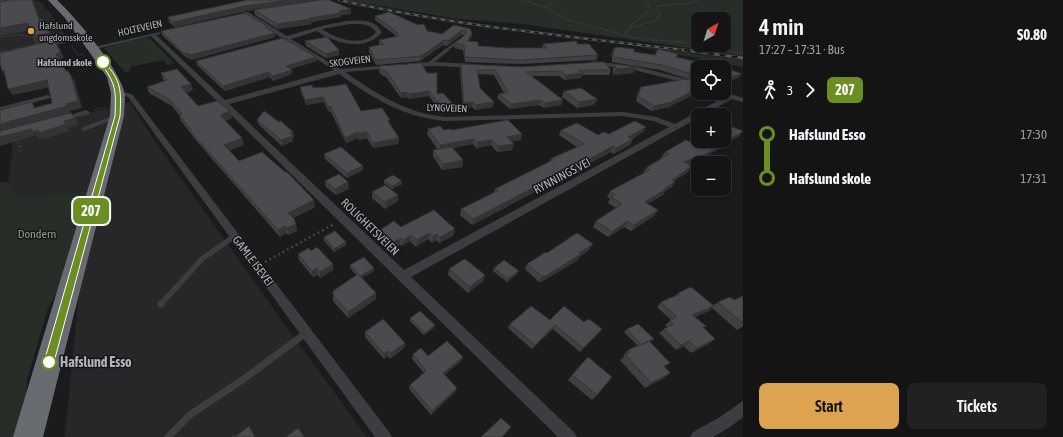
<!DOCTYPE html>
<meta charset="utf-8">
<style>
:root{--surface:#141415;--page:#212122;--text:#f1f3f6;--muted:#9d9ea0;--line:#333334;--accent:#dea351}
body{margin:0;font-family:"Asap Condensed",sans-serif;background:var(--page);color:var(--text);height:100vh;display:flex;flex-direction:column;font-size:15px;white-space:nowrap}
*{box-sizing:border-box;margin:0}
p{font-size:13px;color:var(--muted)}
.icon{flex:none;width:22px;height:22px;fill:none;stroke:currentColor;stroke-width:2;stroke-linecap:round;stroke-linejoin:round}
.map{position:relative;flex:1;overflow:hidden}
.sheet{display:flex;flex-direction:column;background:var(--surface);width:320px}
.sheet>*{flex:none}
.badge{padding:0 8px;border-radius:6px;font-size:14px;line-height:26px}
.needle{width:26px;rotate:39deg}
.buttons{position:absolute;left:691px;top:12px;display:grid;gap:8px}
.buttons a{display:grid;place-items:center;width:40px;height:40px;border-radius:8px;background:var(--surface);box-shadow:0 2px 6px #0003,0 0 0 1px var(--line);font-size:20px}
.map>.badge{position:absolute;translate:-50% -50%;box-shadow:0 0 0 2px #fff}
.legs{display:flex;align-items:center;gap:6px;height:44px;padding:0 16px;font-size:13px}
.legs p{margin-inline-start:auto}
.summary{display:flex;align-items:center;justify-content:space-between;height:68px;padding:0 16px}
h1{font-size:22px;font-weight:600;line-height:30px}
.action{display:flex;gap:8px;margin-top:auto;padding:8px 16px}
.action a{flex:1;height:46px;border-radius:8px;background:var(--accent);color:#111;font-size:16px;font-weight:600;line-height:46px;text-align:center}
.action a+a{background:var(--page);color:var(--text)}
ul{padding:0 16px;list-style:none}
li{display:flex;align-items:center;gap:14px;height:44px;font-size:15px}
li i{display:grid;place-items:center;width:6px;height:100%;margin:0 5px;background:currentColor}
li i::after{content:'';width:10px;height:10px;margin:-5px;border:3px solid;border-radius:50%;background:var(--surface)}
li p{margin-inline-start:auto}
li:first-child i{background:linear-gradient(#0000 50%,currentColor 0)}
li:last-child i{background:linear-gradient(currentColor 50%,#0000 0)}
main{display:flex;flex:1;min-height:0}
.map>svg:first-child{display:block}
.built{fill:#272729}
.green{fill:#272e27;fill-rule:evenodd}
.lines{fill:none;stroke-linecap:round;stroke-linejoin:round}
.path-far2{stroke:#424448;stroke-width:1.5;stroke-dasharray:1 1.5;stroke-linecap:butt}
.path-far1{stroke:#424448;stroke-width:2;stroke-dasharray:1.5 2.5;stroke-linecap:butt}
.path{stroke:#424448;stroke-width:2.5;stroke-dasharray:2 3;stroke-linecap:butt}
.lane-far4{stroke:#3c3d41;stroke-width:2.5}
.lane-far3{stroke:#3c3d41;stroke-width:3.5}
.lane-far2{stroke:#3c3d41;stroke-width:4}
.lane-far1{stroke:#3c3d41;stroke-width:5.5}
.lane{stroke:#3c3d41;stroke-width:7}
.street{fill:#3c3d41;fill-rule:evenodd}
.highway{fill:#686c71;fill-rule:evenodd}
.rail-far1-casing{stroke:#55575c;stroke-width:2.5}
.rail-casing{stroke:#55575c;stroke-width:3}
.rail-far1{stroke:#151617;stroke-width:1.5;stroke-dasharray:4.5;stroke-linecap:butt}
.rail{stroke:#151617;stroke-width:2;stroke-dasharray:6;stroke-linecap:butt}
.wall{fill:#404043}
.shaded-wall{fill:#343437}
.building{fill:#4a4b4e;stroke:#343437}
.line-1{fill:#6b8e23;stroke:#fff}
.poi-dot{fill:#dea351;stroke:#151617;stroke-width:1.5}
.stop-1-dot{fill:#fff;stroke:#6b8e23;stroke-width:2}
.labels{text-anchor:middle;dominant-baseline:central;stroke-width:3;stroke-linejoin:round;paint-order:stroke}
.far-poi-label{font-size:10px;fill:#afb3ba;stroke:#151617;text-anchor:start}
.far-street-label{font-size:10px;fill:#afb3ba;stroke:#151617}
.far-stop-label{font-size:10px;font-weight:bold;fill:#afb3ba;stroke:#151617;text-anchor:end}
.street-label{font-size:12px;fill:#afb3ba;stroke:#151617}
.park-label{font-size:12px;fill:#89a388;stroke:#151617}
.near-stop-label{font-size:14px;font-weight:bold;fill:#afb3ba;stroke:#151617;text-anchor:start}
</style>
<main>
<div class="map">
<svg width="743" height="437" viewBox="0 0 743 437">
<rect width="100%" height="100%" fill="#1a1b1c"/>
<!-- built -->
<path class="built" d="M0 0H32L42 4 67 39 0 52Z
M130 102 152 137 282 321 367 437H64L66 425 89 191 20 198 11 191 8 182 12 153V133Z"/>
<!-- green -->
<path class="green" d="M345 0H743V56L523 24 458 19ZM698 19H724V45H698Z
M149 38 174 63 167 65 163 60 130 67V71L125 72 104 48 138 39Z
M635 46 743 60V67Z
M0 182H8L11 191 20 198 89 191 59 289 48 308 27 380 26 404 18 437H0Z"/>
<g class="lines">
<!-- path-far2 -->
<path class="path-far2" d="M32 0 44 5
M523 0 547 8 565 19 636 38 698 44
M547 8 553 0
M48 11 64 35
M631 28 657 20 660 14 657 8 658 6 692 3 699 0
M624 35C628 31 630 26 635 22 643 15 653 13 647 0
M0 37 22 35 35 37
M703 45 743 54
M72 46 78 55 83 54
M0 52 34 45
M94 110 105 107"/>
<!-- path-far1 -->
<path class="path-far1" d="M18 138 20 152"/>
<!-- path -->
<path class="path" d="M265 262 334 224"/>
<!-- lane-far4 -->
<path class="lane-far4" d="M0 1 3 0
M445 51 460 40"/>
<!-- lane-far3 -->
<path class="lane-far3" d="M429 64 447 50"/>
<!-- lane-far2 -->
<path class="lane-far2" d="M84 129 115 117"/>
<!-- lane-far1 -->
<path class="lane-far1" d="M161 304 203 258 235 236"/>
<!-- lane -->
<path class="lane" d="M161 304 162 303
M168 437 191 414 241 381 306 333"/>
<!-- street -->
<path class="street" d="M244 12H248L287 36C306 31 359 12 376 25 378 26 380 30 382 32 367 52 334 44 317 31L291 39 340 69 395 65V67L393 68 345 72C377 94 406 113 445 117L623 112 656 117 675 124 726 96 723 94 724 92 743 98V102L732 99 703 115H698V118L411 277 574 432 577 437H558L151 36 92 50 89 48 160 32V34L156 35 225 100 334 70 286 40H282V38L244 14ZM350 24C361 24 369 23 376 32 363 48 336 39 322 29ZM339 74C373 98 402 117 445 121L623 116 654 121 669 127 404 270 229 104Z
M83 35 85 36V38L42 48 39 46Z
M592 61 634 66 698 82V86L634 70 590 64 589 63Z
M435 62 474 64 477 66 474 68 435 66 409 67 406 65 409 63Z
M118 91 132 94 389 432 392 437H375L128 97 116 94 115 93Z
M48 95 51 97 50 98 0 111V107Z
M86 110 90 112 89 114 61 121 57 119Z
M743 401V417L730 427 713 437H690L693 432 720 417Z"/>
<!-- highway -->
<path class="highway" d="M48 0H57C76 18 118 67 124 91 126 99 124 108 124 116L43 437H13L110 116 111 93 107 77 65 18Z"/>
<defs>
<path id="rail-far1" d="M339 0C456 26 574 37 693 51"/>
<path id="rail" d="M684 50 743 58"/>
</defs>
<!-- rail-far1 casing -->
<use href="#rail-far1" class="rail-far1-casing"/>
<!-- rail casing -->
<use href="#rail" class="rail-casing"/>
<!-- rail-far1 -->
<use href="#rail-far1" class="rail-far1"/>
<!-- rail -->
<use href="#rail" class="rail"/>
</g>
<!-- wall -->
<path class="wall" d="M248 0H315L246 11 175 27 169 22 168 17Z
M254 10 351 14 341 15V17L311 22 312 24 278 29 255 15Z
M375 16 427 31 442 34 454 25 472 33 471 38 469 41 478 46 507 48H542L543 44H577L598 55 596 60 519 64 465 62 463 50 454 48 455 43 465 35H461L447 46 443 45 420 61 376 65 369 52V47L380 45 379 44V40L395 37V35L375 20Z
M267 26V28L275 37 191 60 189 58H187L162 35 161 31Z
M305 41 339 55 326 58 306 46Z
M616 47 634 52 655 55 676 57 706 64 724 67H698V82L660 70 612 62V53L614 48H615Z
M196 61H317L290 69 292 74 273 81 270 77 225 91 197 65Z
M461 64 611 70 609 75H582L581 78 564 80 560 76H532L563 100 561 105 544 108 539 105 510 109 497 98 499 94 504 93 494 75 478 74 480 88 493 107 475 110 472 107 463 108 460 69Z
M615 64 636 67 633 73 613 75V69Z
M379 66 437 94 453 104V110L441 112 429 96 408 99 407 97 401 98 386 77 381 75 379 71Z
M161 73 193 90 186 93 198 106 230 111 232 118 225 121 244 145 229 150 239 161 315 207 293 218 295 220 297 231 288 235 286 233 280 237 194 138 192 135 181 121 179 115 172 106 149 93 147 87 165 81 163 79Z
M698 82V93H712L701 98 691 96 672 105 670 107 651 111 636 101 638 92 641 87Z
M300 87 321 88 361 111 390 124 399 138 398 144 373 148 367 138 359 140 358 138 346 143 331 112H329L324 102 306 105 301 92Z
M564 91 597 99 594 105 577 108 562 97Z
M257 120 293 132 294 137 293 138V141L282 146 259 125Z
M646 127 643 132 632 139H633L630 145 613 154 611 152 583 167 580 172 570 177 567 175 472 225 460 215 461 209 494 192 495 189 549 162 550 159 577 147 559 135 561 130 598 135 609 134Z
M428 129 452 130 521 140 511 141 512 150 497 152 491 145 476 148 473 144 453 148 463 160 462 167 442 170 433 156V150H438L427 134Z
M743 131 739 136 702 159 689 165 692 166 688 172 674 181 672 187 665 191 663 195 647 204 658 210 654 216 631 231 624 227 608 237 593 227 596 221 616 208 608 203 610 199 607 197 610 191 643 173 646 168 662 158H661L665 152 695 144 698 138V141Z
M324 154 363 170 347 178 325 159Z
M384 180 402 181V184L392 189 384 183Z
M325 181 349 189 336 195 326 187Z
M372 192 398 201 385 209 372 198Z
M401 227 454 235 439 243 436 240 432 243 428 239 416 247 410 241 402 246 400 245 394 249 380 236V230Z
M324 237 346 245 334 252 324 241Z
M589 250 580 256 578 260 543 281 539 282 525 269 527 264 547 253Z
M311 251 333 264V270L320 278 318 275 313 277 299 260 298 254Z
M350 265 374 271 362 278 376 293V299L348 318 333 301V295L356 275 350 268Z
M494 268 517 274 507 282 493 271Z
M449 269 485 275 483 281 468 293 448 275Z
M678 293 713 306 718 302 734 300 743 296V326L737 330 712 308 709 311 695 317 706 326 703 328 710 343 691 353 684 346 676 350 659 333 664 329 667 327 665 325 671 320 657 307 661 302 675 296Z
M410 318 435 325 434 328 424 335 410 321Z
M550 320 584 322 599 333 580 352 553 329 532 349 508 328 510 324Z
M627 329 651 342H650L665 367 670 373 664 378 645 388 620 360 624 357 623 356 628 350 638 346 624 332Z
M365 332 405 343 404 348 390 359 388 356 384 359 365 337Z
M413 354 428 356 463 357 461 361 444 375 457 388 455 392 431 415 409 389 410 385 424 373 412 359Z
M572 375 597 395 592 400 568 380Z"/>
<!-- shaded-wall -->
<path class="shaded-wall" d="M32 0 35 6 43 27 39 20Z
M287 0H315L246 11 175 27 173 22 245 6Z
M351 9V14L341 15V17L311 22 312 24 278 29 277 24 339 11Z
M28 23 32 30 0 36V28Z
M462 30 461 35 447 46 448 41Z
M50 33 53 40 36 44 32 36Z
M275 33V37L191 60 190 55Z
M472 33 471 38 466 46 467 41Z
M444 40 443 45 420 61 421 56Z
M339 50V55L326 58V54Z
M61 52 64 58 59 59 56 54Z
M188 53 189 58H187L185 54Z
M316 57 317 61 286 70V66Z
M636 67 633 73 613 75 616 69Z
M4 70 6 77 2 71Z
M292 70V74L273 81 272 76Z
M269 72 270 77 225 91 223 86Z
M583 73 581 78 564 80 566 75Z
M742 74 738 78 724 83V79Z
M71 76 75 82 82 108 70 111 71 113 0 132V124L32 102 36 108 66 104Z
M47 80 51 87 13 95 8 89Z
M729 81 726 86 724 87V84Z
M191 84 193 90 184 94 181 87Z
M429 91V96L408 99 409 94Z
M694 91 691 96 672 105 670 107 651 111 654 106 672 101Z
M407 92V97L401 98V93Z
M704 93H712L701 98Z
M323 97 324 102 306 105 305 100Z
M597 99 594 105 577 108 579 102Z
M541 100 539 105 510 109 511 104Z
M563 100 561 105 544 108 545 103Z
M473 102 472 107 463 108 464 103Z
M494 102 493 107 475 110 476 105Z
M453 104V110L441 112 442 106Z
M331 106V112H329L328 107Z
M230 111 232 118 222 122 220 115Z
M75 118 79 124 68 128 64 121Z
M66 124 70 131 44 139 43 137 38 139 36 135 0 146V137L31 129 38 130Z
M646 127 643 132 625 142 628 137Z
M743 131 739 136 702 159 681 168 684 162Z
M293 132 294 137 293 138V141L282 146 281 140Z
M358 132V138L346 143 345 138Z
M367 132V138L359 140V134Z
M522 134 521 140 506 143 507 137Z
M242 138 244 145 226 152 224 145Z
M399 138 398 144 373 148V143Z
M474 139 473 144 439 151 440 145Z
M633 139 630 145 613 154 616 148Z
M492 140 491 145 476 148 478 142Z
M514 144 512 150 497 152 498 146Z
M613 146 611 152 583 167 580 172 570 177 573 171 580 164Z
M463 160 462 167 442 170 443 164Z
M363 166V170L347 178V173Z
M692 166 688 172 668 185 672 180Z
M570 169 567 175 472 225 473 219Z
M402 181V184L392 189V186Z
M348 182 349 189 336 195 335 189Z
M675 182 672 187 665 191 663 195 641 207 645 202Z
M398 195V201L385 209V202Z
M314 200 315 207 290 220 288 213Z
M658 210 654 216 631 231 634 225Z
M295 220 297 231 288 235 287 228Z
M627 221 624 227 608 237 612 232Z
M285 226 286 233 280 237 278 230Z
M455 229 454 235 439 243 440 237Z
M429 233 428 239 416 247 417 240Z
M437 234 436 240 432 243 433 236Z
M411 235 410 241 402 246 403 240Z
M401 238 400 245 394 249V242Z
M346 242V245L334 252V249Z
M593 244 589 250 580 256 578 260 543 281 539 282 542 276Z
M333 264V270L320 278V272Z
M317 268 318 275 313 277 312 271Z
M374 268V271L360 279V276Z
M519 271 517 274 507 282 508 279Z
M485 275 483 281 468 293 470 287Z
M376 293V299L348 318V312Z
M714 306 709 311 687 319 692 315Z
M435 325 434 328 424 335 425 333Z
M555 325 553 329 532 349 535 345Z
M602 329 599 333 580 352 583 348Z
M715 339 710 343 691 353 697 348Z
M689 341 684 346 676 350 681 345Z
M405 343 404 348 390 359 391 353Z
M388 351V356L384 359V354Z
M463 357 461 361 441 377 443 373Z
M670 373 664 378 645 388 651 383Z
M457 388 455 392 431 415 432 411Z"/>
<!-- building -->
<path class="building" d="M10 0H32L39 20 42 19 50 33 32 36 28 23 0 28V2Z
M248 0H287L245 6 173 22 168 17Z
M320 0H329L351 9 339 11 341 13 310 18 311 19 277 24 254 10Z
M389 12 418 25 424 24 427 31 442 34 454 25 470 29 472 33 467 41 478 42V46L507 48H547L543 44 577 41V44H589L598 55 520 60 465 57 464 45 455 43 466 34V31L462 30 448 41 444 40 421 56 376 60 369 47 384 44 379 40 399 36 396 33H398L375 16Z
M245 13 267 26 265 27 275 33 190 55 188 53 185 54 161 31Z
M327 37 339 50 326 54 305 41Z
M283 38 316 57 286 66 292 70 272 76 269 72 223 86 196 61Z
M54 40 61 52 56 54 66 71H68L71 76 78 101 66 104 67 106 0 124V110L32 102 34 108 52 103 47 80 8 89 4 70 2 71 0 62V53Z
M616 47 634 49V52L655 55 658 49 678 54 676 57 706 64 710 62 724 67H698V76L662 65 614 57V48L616 49Z
M601 62H604L611 70H578L583 73 566 75 561 71 526 72 563 100 545 103 541 100 511 104 499 94 508 92 495 70H477L480 88 494 102 476 105 473 102 464 103 461 64 520 67Z
M421 63 427 73H437V94L443 93 453 104 442 106 429 91 409 94 407 92 401 93 386 71 381 70 379 66Z
M615 64 636 67 616 69Z
M724 67 742 74 724 79Z
M177 69 191 84 181 87 198 106 217 101 230 111 220 115 242 138 224 145 239 161 262 152 285 172H287L314 200 288 213 295 220 294 221 296 224 287 228 285 226 278 230 191 132 192 131 179 115 182 114 169 99 147 87 167 80 161 73Z
M686 79 698 82V92L694 91 672 101 673 102 654 106 638 96 641 87Z
M724 79 729 81 724 84Z
M346 84 361 111 382 108 390 120 388 121 399 138 373 143 367 132 359 134 358 132 345 138 331 106 328 107 323 97 305 100 300 87 312 85 313 88 321 87V88Z
M581 88 597 99 579 102 564 91Z
M264 111 279 122 281 121 293 132 290 133 293 136 281 140 257 120Z
M71 113 75 118 64 121 66 124 40 133 38 130 33 132 31 129 0 137V131Z
M508 120 522 134 507 137 514 144 498 146 492 140 478 142 474 139 440 145 428 129 440 126 443 130 451 129 452 130Z
M635 121 646 127 628 137 633 139 616 148 613 146 580 164 583 166 573 171 570 169 473 219 461 209 498 191 495 189 553 160 550 159 584 144 561 130 577 123 598 135 604 132 609 134Z
M724 124 743 131 706 154 684 162 692 166 672 180 675 182 665 188 666 189 645 202 658 210 634 225 627 221 612 232 596 221 622 204 611 197 615 195 610 191 650 170 646 168 669 154 665 152 686 140 695 144 698 139V141H724Z
M341 147 363 166 347 173 324 154Z
M452 147 463 160 443 164 433 150Z
M339 174 348 182 335 189 325 181Z
M393 175 402 181 392 186 384 180Z
M385 185 398 195 385 202 372 192Z
M434 210 455 229 440 237 437 234 433 236 429 233 417 240 411 235 403 240 401 238 394 242 380 230 394 221 401 227Z
M335 231 346 242 334 249 324 237Z
M577 233 593 244 579 253 581 254 546 276H542L527 264 546 252 547 253Z
M317 247 333 264 320 272 317 268 312 271 298 254 309 248 311 251Z
M364 257 374 268 360 276 350 265Z
M465 259 485 275 470 287 449 269 463 260Z
M504 260 519 271 508 279 494 268Z
M358 274 376 293 348 312 333 295V291Z
M691 287 714 306 692 315 706 326 703 327 715 339 697 348 689 341 681 345 664 329 674 324 670 320 677 317 661 302 680 294 678 293Z
M743 296V323L718 302 730 297 734 300Z
M531 306 550 320 564 306 584 322 589 319 602 329 583 348 555 325 535 345 510 324Z
M420 311 435 325 425 333 410 318Z
M383 319 405 343 391 353 388 351 384 354 365 332Z
M638 324 654 339 641 345 627 329Z
M447 341 463 357 443 373 457 388 432 411 410 385 426 371 413 354 421 348 428 356Z
M649 341 670 363 664 366 670 373 651 383 626 355 630 352 628 350Z
M588 357 612 377 597 395 572 375Z
M501 418 511 427 502 437H481Z
M249 426 255 437H232L234 435 235 437Z
M298 428 304 437H286Z"/>
<!-- line-1 -->
<path class="line-1" d="M103 61C106 63 108 67 111 70 122 84 121 98 120 116L54 362 53 365 49 367 45 365 44 362 115 116C116 89 116 84 100 62Z"/>
<!-- markers -->
<circle class="poi-dot" cx="31" cy="31" r="4"/>
<g class="stop-1-dot">
<circle cx="103" cy="62" r="7"/>
<circle cx="49" cy="362" r="7"/>
</g>
<g class="labels">
<!-- far-poi labels -->
<g class="far-poi-label">
<text x="39" y="25">Hafslund<tspan x="39" dy="12">ungdomsskole</tspan></text>
</g>
<!-- far-street labels -->
<g class="far-street-label">
<text transform="translate(140 28) rotate(-13)">HOLTEVEIEN</text>
<text transform="translate(350 61) rotate(-7)">SKOGVEIEN</text>
<text transform="translate(447 108) rotate(2)">LYNGVEIEN</text>
</g>
<!-- far-stop labels -->
<g class="far-stop-label">
<text x="92" y="62">Hafslund skole</text>
</g>
<!-- street labels -->
<g class="street-label">
<text transform="translate(562 176) rotate(-28)">RYNNINGS VEI</text>
<text transform="translate(370 227) rotate(44)">ROLIGHETSVEIEN</text>
<text transform="translate(253 261) rotate(53)">GAMLE ISEVEI</text>
</g>
<!-- park labels -->
<g class="park-label">
<text x="37" y="234">Dondern</text>
</g>
<!-- near-stop labels -->
<g class="near-stop-label">
<text x="60" y="362">Hafslund Esso</text>
</g>
</g>
</svg>
<div class="buttons">
<a><svg class="needle" viewBox="-14 -14 28 28"><path d="M0-13l5 13h-10z" fill="#e53935"/><path d="M0 13l5-13h-10z" fill="#9d9ea0"/></svg></a>
<a><svg class="icon" aria-label="locate" viewBox="0 0 24 24"><circle cx="12" cy="12" r="6"/><path d="M12 2v4M12 18v4M2 12h4M18 12h4"/></svg></a>
<a>+</a>
<a>−</a>
</div>
<b class="badge" style="left:91px;top:211px;background:#6b8e23;color:#fff">207</b>
</div>
<section class="sheet">
<div class="summary"><div><h1>4 min</h1><p>17:27 – 17:31 · Bus</p></div><b>$0.80</b></div>
<div class="legs"><svg class="icon" aria-label="walk" viewBox="0 0 24 24"><circle cx="13" cy="4" r="2"/><path d="M13 8l-2 6 4 7M11 14l-3 7M7 12l3-4h3l4 4"/></svg>3<svg class="icon" aria-label="forward" viewBox="0 0 24 24"><path d="M9 5l7 7-7 7"/></svg><b class="badge" style="background:#6b8e23;color:#fff">207</b></div>
<ul>
<li><i style="color:#6b8e23"></i><b>Hafslund Esso</b><p>17:30</p></li>
<li><i style="color:#6b8e23"></i><b>Hafslund skole</b><p>17:31</p></li>
</ul>
<div class="action"><a>Start</a><a>Tickets</a></div>
</section>
</main>
